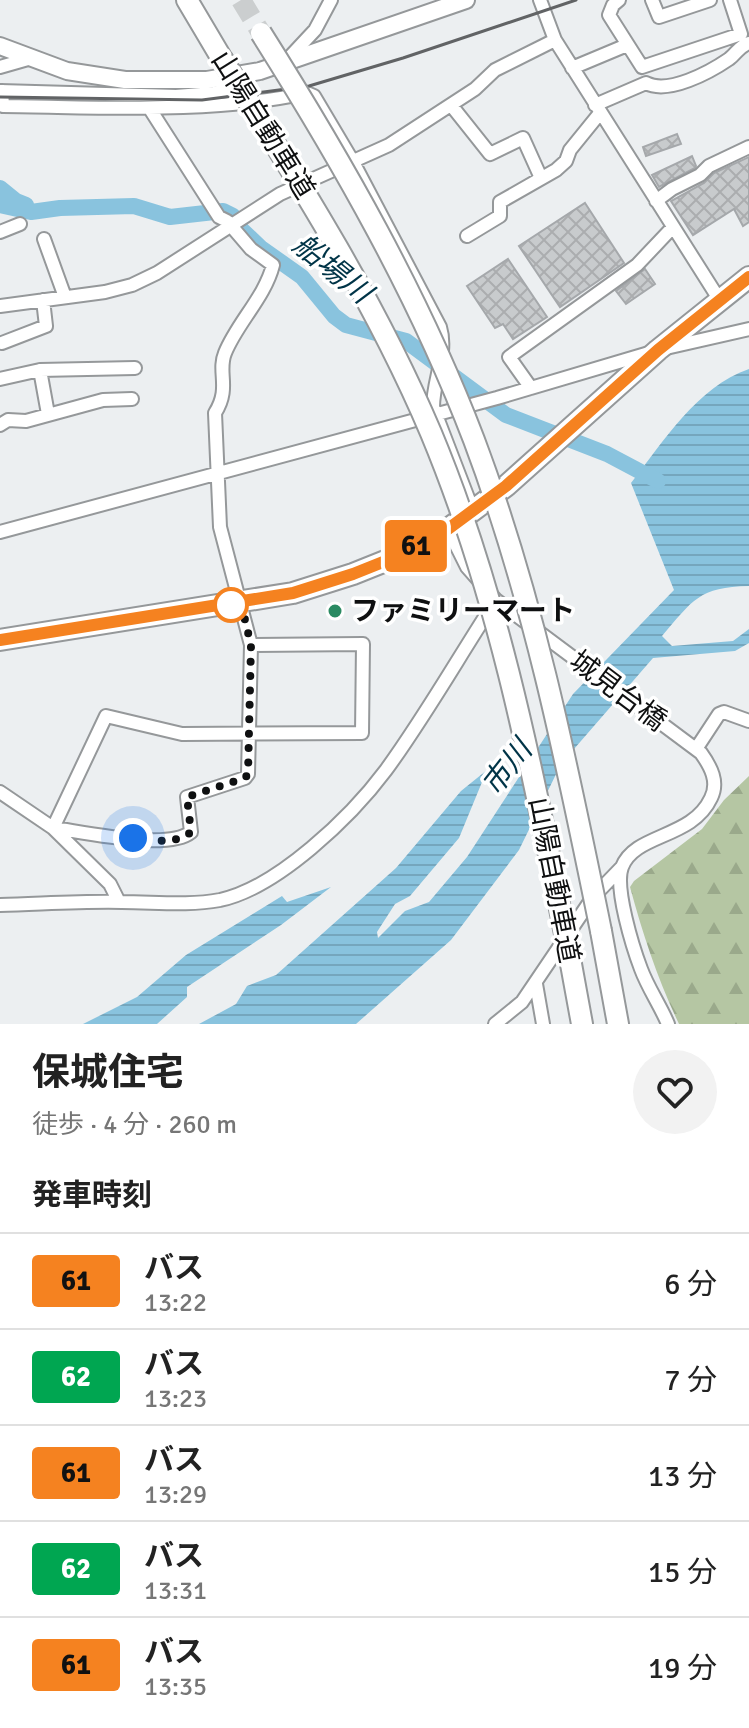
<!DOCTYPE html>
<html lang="ja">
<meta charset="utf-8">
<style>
:root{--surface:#fff;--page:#f2f2f2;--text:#222;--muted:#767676;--line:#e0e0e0}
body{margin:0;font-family:Signika,"Noto Sans JP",sans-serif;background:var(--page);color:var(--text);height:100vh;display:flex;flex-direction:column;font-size:30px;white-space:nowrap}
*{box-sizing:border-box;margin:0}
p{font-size:26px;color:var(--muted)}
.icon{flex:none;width:44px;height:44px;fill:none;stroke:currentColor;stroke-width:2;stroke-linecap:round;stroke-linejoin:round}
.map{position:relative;height:1024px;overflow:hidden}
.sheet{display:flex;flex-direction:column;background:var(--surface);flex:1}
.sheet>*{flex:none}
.badge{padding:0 16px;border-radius:6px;font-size:28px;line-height:52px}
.you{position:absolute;width:40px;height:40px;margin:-20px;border:6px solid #fff;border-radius:50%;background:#1a73e8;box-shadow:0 0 0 12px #1a73e833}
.map>.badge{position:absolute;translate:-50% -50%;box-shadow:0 0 0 4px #fff}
h2{padding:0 32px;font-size:30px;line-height:72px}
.round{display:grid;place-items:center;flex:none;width:84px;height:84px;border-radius:42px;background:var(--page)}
.overview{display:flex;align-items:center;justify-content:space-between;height:136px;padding:0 32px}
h1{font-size:38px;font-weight:700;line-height:60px}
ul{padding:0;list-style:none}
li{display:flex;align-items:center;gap:24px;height:96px;padding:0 32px;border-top:2px solid var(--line)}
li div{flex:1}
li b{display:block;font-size:30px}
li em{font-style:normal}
li .badge{min-width:88px;font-weight:700;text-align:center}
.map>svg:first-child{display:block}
.forest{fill:url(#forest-firs)}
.water{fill:url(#water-rules)}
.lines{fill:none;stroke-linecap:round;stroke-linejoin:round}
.river{stroke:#89c3de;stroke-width:16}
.building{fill:url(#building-cross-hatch);stroke:#a5a8ab;stroke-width:2}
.highway-tunnel{stroke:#cbcecf;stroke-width:20;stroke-dasharray:20 10;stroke-linecap:butt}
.minor-casing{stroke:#95989a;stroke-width:16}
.major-casing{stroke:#95989a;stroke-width:20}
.highway-casing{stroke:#95989a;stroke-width:24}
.minor{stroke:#fff;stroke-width:12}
.major{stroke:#fff;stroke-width:16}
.highway{stroke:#fff;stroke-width:20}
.rail{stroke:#616365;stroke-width:3}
.highway-bridge-casing{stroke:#95989a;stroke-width:24;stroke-linecap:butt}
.highway-bridge{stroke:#fff;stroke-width:20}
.line-casing{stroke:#fff;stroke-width:18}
.line{stroke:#f58220;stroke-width:12}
.walk{stroke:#0f1011;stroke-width:8;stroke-dasharray:0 14.4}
.stop-dot{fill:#fff;stroke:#f58220;stroke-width:4}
.poi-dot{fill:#2a8a62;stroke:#fff;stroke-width:3}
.labels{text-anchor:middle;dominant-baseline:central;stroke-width:7;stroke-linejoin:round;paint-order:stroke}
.street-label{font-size:28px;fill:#0f1011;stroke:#fff}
.poi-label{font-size:28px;font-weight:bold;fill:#0f1011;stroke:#fff;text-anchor:start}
.water-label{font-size:30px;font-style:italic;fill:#003447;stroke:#fff}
</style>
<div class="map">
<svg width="749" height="1024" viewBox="0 0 749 1024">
<defs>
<pattern id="forest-firs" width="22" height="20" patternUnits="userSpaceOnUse" patternTransform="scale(2)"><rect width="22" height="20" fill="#b5c6a3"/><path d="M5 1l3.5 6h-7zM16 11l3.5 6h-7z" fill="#9aa98b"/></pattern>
<pattern id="water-rules" width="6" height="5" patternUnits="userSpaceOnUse" patternTransform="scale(2)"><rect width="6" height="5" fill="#89c3de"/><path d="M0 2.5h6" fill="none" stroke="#75a6bd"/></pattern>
<pattern id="building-cross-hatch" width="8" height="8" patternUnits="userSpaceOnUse" patternTransform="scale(2)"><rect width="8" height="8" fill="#c8cbcd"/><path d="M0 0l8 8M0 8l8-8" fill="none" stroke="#abadaf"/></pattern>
</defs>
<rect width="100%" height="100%" fill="#eceff1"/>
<!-- forest -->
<path class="forest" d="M749 776V1024H679C658 980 643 935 630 887L634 881 702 829 724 800Z"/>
<!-- water -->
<path class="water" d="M749 369V586C699 587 693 600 662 636L672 646 733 641 749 629V643L735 651 653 658 561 764 519 850 451 940 356 1024H199L236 1004 247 986 276 975 396 868 461 791 487 770 459 838 410 896 395 904 377 932 378 938 405 911 429 902 467 857 573 694 674 590 631 483C664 441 697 387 749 369Z
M331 887 281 925 187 987V997L157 1024H83L137 997 186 955 282 896 287 902Z"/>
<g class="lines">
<!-- river -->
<path class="river" d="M0 188 16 201 26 205
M0 205 31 212 60 208 134 206 170 217 223 211 233 216 242 230 261 248 302 277 334 316 346 325 406 341 506 415 607 454 658 481"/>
</g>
<!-- building -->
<path class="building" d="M677 134 681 144 646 156 643 147Z
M692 156 696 166 695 168 659 187 652 175Z
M749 157V222L743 226 734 209 693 235 671 201 704 183 714 173Z
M585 203 624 263 560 307 519 246Z
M508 259 547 317 513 339 503 324 495 328 467 286Z
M645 269 655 284 626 304 616 291Z"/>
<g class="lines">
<!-- highway-tunnel -->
<path class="highway-tunnel" d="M241 0 261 33"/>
<defs>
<path id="minor" d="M540 0 555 40 719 299
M619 0 613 5 609 15 642 67 741 34 730 0
M652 0 659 17 710 0
M287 60 315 30 331 0
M0 67 28 59
M572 68 627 45
M0 91 176 96 214 93 242 85
M2 91 3 106C106 107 207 114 307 93L314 96 352 160 440 327C448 353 433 380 433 407L473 511
M451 105 490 154 523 138 541 178
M595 105 646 83C668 95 710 72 729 59 737 53 739 46 749 43
M150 109 219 217 227 221 251 249 273 265C265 297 237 323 225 353 217 372 231 388 215 413L220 527 251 645 248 774 245 778 187 797 191 832C168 851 83 832 53 828L106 716 182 734 362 733 363 644 251 645
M656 201 672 189 700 175 709 166 749 147
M0 232 20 224
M467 236 500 216V202L556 170 566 161 570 150 600 113
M44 239 65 297
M0 306 105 292 132 285 157 273 280 194 389 145 475 89 495 70 555 40
M2 343 46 326 43 300
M666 348 749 329
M40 370 48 414
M0 379 40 370 135 368
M531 388 509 357 637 265 672 228
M0 425 8 420 26 421 103 400 132 399
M448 529 467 567 496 600 701 753C711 767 719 782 711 798 692 839 635 833 622 867 614 887 633 948 641 969 648 988 660 1005 668 1024
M0 532 497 398 649 353
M696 749 719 714 724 712 749 721
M0 792 53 828 110 884 119 902
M0 905C41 904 82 901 122 902 155 902 188 906 220 900 277 888 351 817 386 770 424 718 457 660 492 606
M536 984 543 1024
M495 1024 522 1002 593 897 621 868"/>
<path id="major" d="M0 46 67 71 125 80H207L260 71 466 0"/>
<path id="highway" d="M187 0 222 59
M0 640 293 593 353 574 398 556 448 529 506 486 658 350 749 277
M601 931 618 1024
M571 964 582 1024"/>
</defs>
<!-- minor casing -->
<use href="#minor" class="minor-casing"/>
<!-- major casing -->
<use href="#major" class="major-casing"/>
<!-- highway casing -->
<use href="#highway" class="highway-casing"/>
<!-- minor -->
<use href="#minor" class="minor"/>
<!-- major -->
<use href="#major" class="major"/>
<!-- highway -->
<use href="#highway" class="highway"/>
<!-- rail -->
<path class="rail" d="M0 97 202 100 309 86 403 58 576 0"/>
<defs>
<path id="highway-bridge" d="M261 33C343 163 419 296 474 440 534 599 567 765 601 931
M222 59C298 180 375 301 431 433 502 603 535 785 571 964"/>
</defs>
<!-- highway-bridge casing -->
<use href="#highway-bridge" class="highway-bridge-casing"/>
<!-- highway-bridge -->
<use href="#highway-bridge" class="highway-bridge"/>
</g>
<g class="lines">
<defs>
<path id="line" d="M0 640 293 593 353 574 398 556 448 529 506 486 658 350 749 277"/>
</defs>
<!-- line casing -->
<use href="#line" class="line-casing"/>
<!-- line -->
<use href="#line" class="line"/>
<!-- walk -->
<path class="walk" d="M133 838C152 840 175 845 191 832L187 797 245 778 248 774 251 645 241 603 231 605"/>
</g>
<!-- markers -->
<circle class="stop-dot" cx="231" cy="605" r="16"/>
<circle class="poi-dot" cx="335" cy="611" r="8"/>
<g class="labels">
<!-- street labels -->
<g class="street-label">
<text transform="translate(263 125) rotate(58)">山陽自動車道</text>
<text transform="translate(618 691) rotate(37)">城見台橋</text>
<text transform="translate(554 880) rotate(79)">山陽自動車道</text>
</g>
<!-- poi labels -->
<g class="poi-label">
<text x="351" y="611">ファミリーマート</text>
</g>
<!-- water labels -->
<g class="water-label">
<text transform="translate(332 269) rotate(39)">船場川</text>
<text transform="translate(507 768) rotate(-52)">市川</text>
</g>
</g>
</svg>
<div class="you" style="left:133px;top:838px"></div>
<b class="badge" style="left:416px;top:546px;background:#f58220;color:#111">61</b>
</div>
<section class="sheet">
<div class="overview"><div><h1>保城住宅</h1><p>徒歩 · 4 分 · 260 m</p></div><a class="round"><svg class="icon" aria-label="heart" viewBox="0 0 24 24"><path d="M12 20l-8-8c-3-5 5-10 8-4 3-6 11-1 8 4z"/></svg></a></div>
<h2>発車時刻</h2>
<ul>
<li><span class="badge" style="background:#f58220;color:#111">61</span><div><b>バス</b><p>13:22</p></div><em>6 分</em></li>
<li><span class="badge" style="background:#00a651;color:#fff">62</span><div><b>バス</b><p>13:23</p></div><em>7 分</em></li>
<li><span class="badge" style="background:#f58220;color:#111">61</span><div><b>バス</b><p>13:29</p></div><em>13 分</em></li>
<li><span class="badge" style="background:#00a651;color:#fff">62</span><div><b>バス</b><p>13:31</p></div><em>15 分</em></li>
<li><span class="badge" style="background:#f58220;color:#111">61</span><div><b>バス</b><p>13:35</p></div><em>19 分</em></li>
</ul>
</section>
